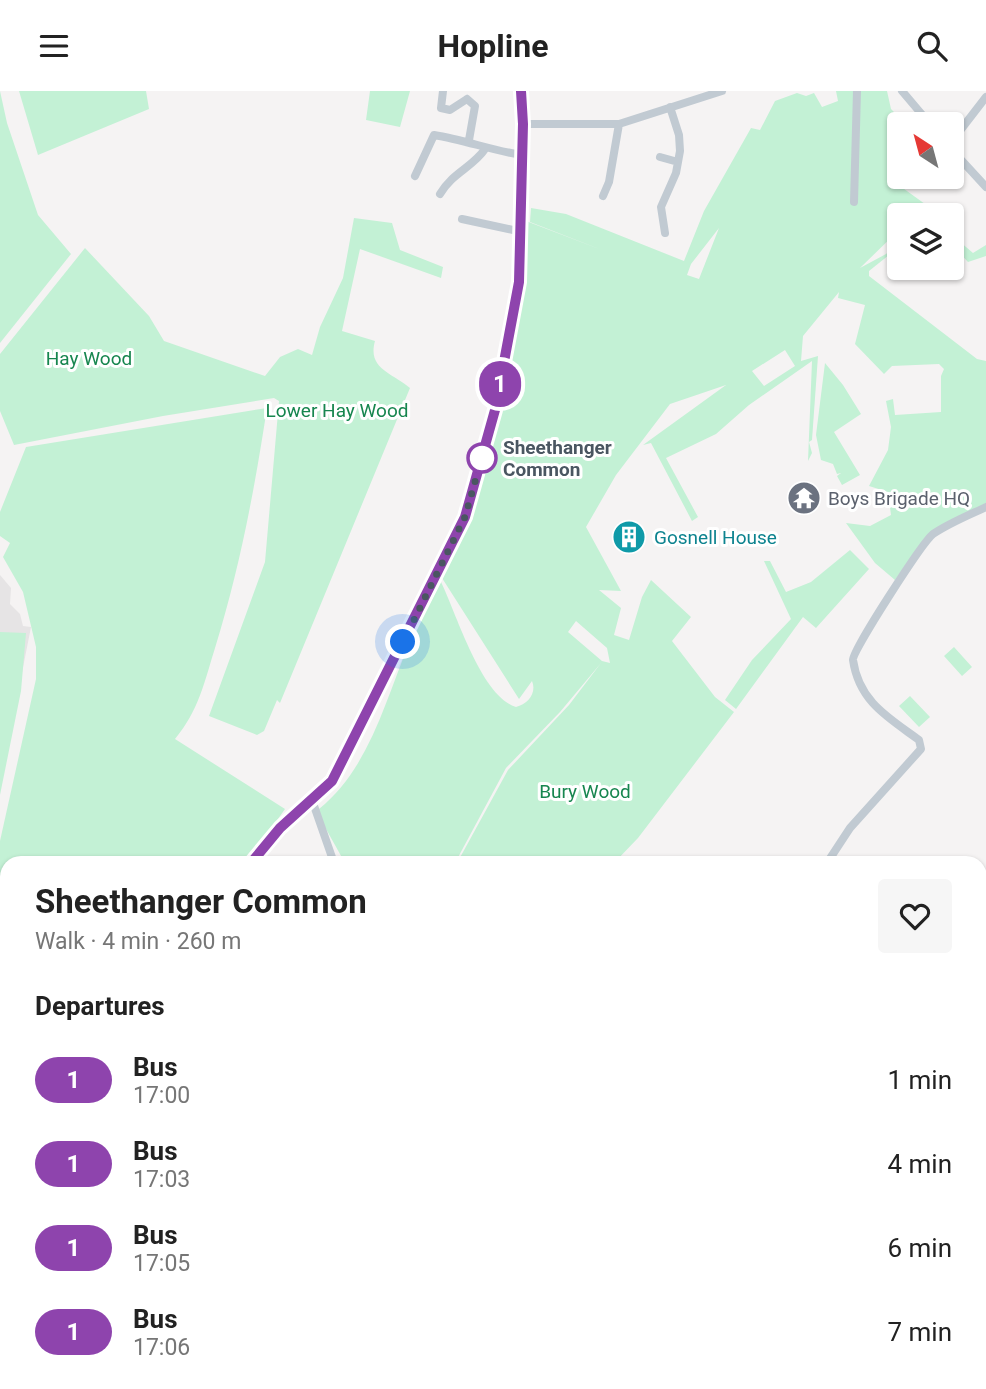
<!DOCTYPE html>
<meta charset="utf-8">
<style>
:root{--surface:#fff;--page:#f6f6f6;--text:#222;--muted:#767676}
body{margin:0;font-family:Roboto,sans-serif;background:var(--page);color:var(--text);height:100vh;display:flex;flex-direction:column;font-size:26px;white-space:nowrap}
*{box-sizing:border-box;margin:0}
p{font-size:23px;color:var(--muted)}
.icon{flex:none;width:38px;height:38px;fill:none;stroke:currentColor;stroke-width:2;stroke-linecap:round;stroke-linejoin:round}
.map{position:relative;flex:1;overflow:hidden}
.panel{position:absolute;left:0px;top:765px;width:987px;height:534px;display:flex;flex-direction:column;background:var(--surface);border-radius:21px 21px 0 0;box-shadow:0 2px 5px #0004}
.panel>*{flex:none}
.badge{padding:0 14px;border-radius:23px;font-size:24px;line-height:46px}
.needle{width:46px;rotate:324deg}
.tools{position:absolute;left:887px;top:21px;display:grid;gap:14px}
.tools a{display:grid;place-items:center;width:77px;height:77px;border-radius:7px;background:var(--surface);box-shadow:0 2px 5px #0004;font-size:35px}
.you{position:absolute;width:35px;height:35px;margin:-18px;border:5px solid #fff;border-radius:50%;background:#1a73e8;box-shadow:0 0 0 10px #1a73e833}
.map>.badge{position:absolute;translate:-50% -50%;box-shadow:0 0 0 4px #fff}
h2{padding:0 35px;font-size:26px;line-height:63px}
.round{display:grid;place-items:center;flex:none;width:74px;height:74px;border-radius:7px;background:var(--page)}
.head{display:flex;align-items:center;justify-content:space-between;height:119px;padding:0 35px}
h1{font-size:33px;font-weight:700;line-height:52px}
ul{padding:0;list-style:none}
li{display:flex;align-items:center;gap:21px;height:84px;padding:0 35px}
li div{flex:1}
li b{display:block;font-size:26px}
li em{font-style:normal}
li .badge{min-width:77px;font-weight:700;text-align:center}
header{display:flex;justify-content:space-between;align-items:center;height:91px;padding:0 35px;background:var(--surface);font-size:32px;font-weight:700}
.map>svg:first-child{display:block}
.education{fill:#e6e4e5}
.green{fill:#c3f1d5;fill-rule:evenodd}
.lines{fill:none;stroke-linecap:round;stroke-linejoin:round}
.minor{stroke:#c1cad2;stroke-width:8}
.major{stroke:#b3c2d1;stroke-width:10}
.line-casing{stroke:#fff;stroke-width:16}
.line{stroke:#8e44ad;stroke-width:10}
.walk{stroke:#4a5661;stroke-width:7;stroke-dasharray:0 12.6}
.stop-dot{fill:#fff;stroke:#8e44ad;stroke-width:3.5}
.labels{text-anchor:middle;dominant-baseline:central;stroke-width:6;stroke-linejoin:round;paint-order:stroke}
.park-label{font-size:19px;fill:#17864f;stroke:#fff}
.stop-label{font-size:19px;font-weight:bold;fill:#4a5661;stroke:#fff;text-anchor:start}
.worship-label{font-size:19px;fill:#5b616d;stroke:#fff;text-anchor:start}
.culture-label{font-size:19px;fill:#0d838f;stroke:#fff;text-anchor:start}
</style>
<header><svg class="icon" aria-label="menu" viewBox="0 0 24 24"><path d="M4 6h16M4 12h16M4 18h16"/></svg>Hopline<svg class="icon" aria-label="search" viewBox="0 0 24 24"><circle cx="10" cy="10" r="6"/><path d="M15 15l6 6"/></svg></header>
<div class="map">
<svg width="986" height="1298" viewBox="0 0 986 1298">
<rect width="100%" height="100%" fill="#f5f3f3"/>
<!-- education -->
<path class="education" d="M0 484 11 497 10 513 20 523 23 535 31 536 0 693Z"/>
<!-- green -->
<path class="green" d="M0 0 7 32 38 124 71 163 0 252Z
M19 0H146L149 18 38 64Z
M370 0H410L400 36 366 29Z
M836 0H887L891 18 897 24 906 23 914 33H900V86L893 90 925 113 914 124H900L899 139 860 177 886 163 899 151V156L869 180V185L977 268 986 270V412L924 448 895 489 875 472 846 432 870 435 891 424 888 401 869 395 888 359 891 336 886 310 893 308 895 324 941 321V285L944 278 939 273 892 275 884 283 855 253 865 214 838 207 839 201 803 245 801 270 818 265 812 349 809 351 812 362 808 370 812 270 749 314 716 343 666 367 698 426 692 430 651 352 643 354 726 294 670 313 616 384 586 436 621 500 599 499 621 517 614 544 629 549 642 506 651 489 691 526 672 550 715 606 734 621 638 747 614 772H457L508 679 569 614 601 572 560 621 506 677 455 772H345L321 729 319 718C369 678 385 610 409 553 418 532 431 511 441 491 457 524 481 605 516 616 528 613 537 602 532 590L519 608 442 487C478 411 493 350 509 268 518 222 525 177 526 130L602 159 530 131 531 117 566 123 684 170 704 120 751 37 760 39 775 10 797 2 806 5 814 2 822 16 838 10ZM719 137 699 188 687 184 691 173ZM785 259 795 275 764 295 752 280ZM576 530 607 557 610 572 602 570 568 541Z
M354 127 392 132 400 159 443 176 441 187 360 158 342 240 375 250C367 278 393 282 410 297L280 612 277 609 264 640 257 644 209 625 265 471 279 310 274 307 163 325 14 354 0 320V263L85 157 149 225 164 250 265 285 280 266 298 258 312 264 320 236 343 187Z
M952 144 973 162 986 154V165L968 171 952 154Z
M825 272 843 294 861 323 834 341 860 384 842 394 837 385 841 382 837 383 833 373 821 369 816 344Z
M267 317C254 401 240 476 215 557 204 592 199 619 175 648L285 718 247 772H7V922L0 918V750L36 588V556L23 501 3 466 10 452 0 445V421L26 356Z
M850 459 869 478 816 537 803 526 736 618 725 609 752 569 791 528 764 470H770L786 501 811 491Z
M0 541 26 542 21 600 0 704Z
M954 556 972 576 962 585 944 565Z
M910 605 930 626 919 636 899 615Z
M0 924 7 928V1205L0 1216Z
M226 1292H338L337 1298H222Z"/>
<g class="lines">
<!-- minor -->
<path class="minor" d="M443 0 441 17 450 19 467 8
M902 0 930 33
M467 8 475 15 469 49
M523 33H619L722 0
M952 50 986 6
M952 59 986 96
M660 66 678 71
M415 85 434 44C464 49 491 59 521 64
M440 103C452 82 473 76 485 58
M603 105 609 91 619 33
M854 111 857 0
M462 128 522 141
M665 142 661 116 676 82 680 60 679 44 670 16
M312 709 334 772
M827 772 850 737 921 658 919 649C889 627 859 611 853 569 852 560 922 452 933 443 949 432 969 424 986 416
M663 1298V1292"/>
<!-- major -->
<path class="major" d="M251 772 280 737 332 690 465 426 495 319 519 191 523 33 521 0
M0 1169 7 1162"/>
</g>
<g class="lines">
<defs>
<path id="line" d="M251 772 280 737 332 690 465 426 495 319 519 191 523 33 521 0"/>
</defs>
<!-- line casing -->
<use href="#line" class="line-casing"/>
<!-- line -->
<use href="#line" class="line"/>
<!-- walk -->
<path class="walk" d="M403 551 465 426 484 359 482 367"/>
</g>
<!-- icons -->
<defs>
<symbol id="temple-disc" viewBox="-11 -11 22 22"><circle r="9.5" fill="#6b7280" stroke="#fff"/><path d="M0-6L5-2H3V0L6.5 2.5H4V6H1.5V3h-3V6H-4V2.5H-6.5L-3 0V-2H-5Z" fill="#fff"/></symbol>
<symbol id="building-disc" viewBox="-11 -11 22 22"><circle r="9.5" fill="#0f9aa8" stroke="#fff"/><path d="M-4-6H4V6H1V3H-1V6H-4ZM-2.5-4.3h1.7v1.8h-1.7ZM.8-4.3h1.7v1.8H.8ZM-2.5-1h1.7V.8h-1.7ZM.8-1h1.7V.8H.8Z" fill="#fff"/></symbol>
</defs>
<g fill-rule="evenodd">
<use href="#temple-disc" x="785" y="388" width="38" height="38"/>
<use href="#building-disc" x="610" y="427" width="38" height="38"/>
</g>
<!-- markers -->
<circle class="stop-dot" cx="482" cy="367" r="14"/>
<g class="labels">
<!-- park labels -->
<g class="park-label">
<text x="89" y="267">Hay Wood</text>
<text x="337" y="319">Lower Hay Wood</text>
<text x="585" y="700">Bury Wood</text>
</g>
<!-- stop labels -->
<g class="stop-label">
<text x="503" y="356">Sheethanger<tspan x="503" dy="22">Common</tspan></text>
</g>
<!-- worship labels -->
<g class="worship-label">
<text x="828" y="407">Boys Brigade HQ</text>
</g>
<!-- culture labels -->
<g class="culture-label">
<text x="654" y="446">Gosnell House</text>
</g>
</g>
</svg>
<div class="tools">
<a><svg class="needle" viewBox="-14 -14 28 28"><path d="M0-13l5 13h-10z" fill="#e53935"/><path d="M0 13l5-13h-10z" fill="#767676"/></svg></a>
<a><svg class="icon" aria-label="layers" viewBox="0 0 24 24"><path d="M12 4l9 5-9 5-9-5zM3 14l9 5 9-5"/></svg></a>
</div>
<div class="you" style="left:403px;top:551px"></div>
<b class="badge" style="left:500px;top:293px;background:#8e44ad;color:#fff">1</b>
<section class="panel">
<div class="head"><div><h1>Sheethanger Common</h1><p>Walk · 4 min · 260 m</p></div><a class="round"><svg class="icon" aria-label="heart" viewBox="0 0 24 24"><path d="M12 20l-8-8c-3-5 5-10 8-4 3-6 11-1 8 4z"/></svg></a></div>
<h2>Departures</h2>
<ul>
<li><span class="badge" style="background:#8e44ad;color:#fff">1</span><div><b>Bus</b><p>17:00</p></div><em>1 min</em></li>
<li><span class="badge" style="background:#8e44ad;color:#fff">1</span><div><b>Bus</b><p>17:03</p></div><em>4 min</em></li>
<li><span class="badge" style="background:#8e44ad;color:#fff">1</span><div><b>Bus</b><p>17:05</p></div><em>6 min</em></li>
<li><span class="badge" style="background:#8e44ad;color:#fff">1</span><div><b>Bus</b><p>17:06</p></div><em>7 min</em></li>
</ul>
</section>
</div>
